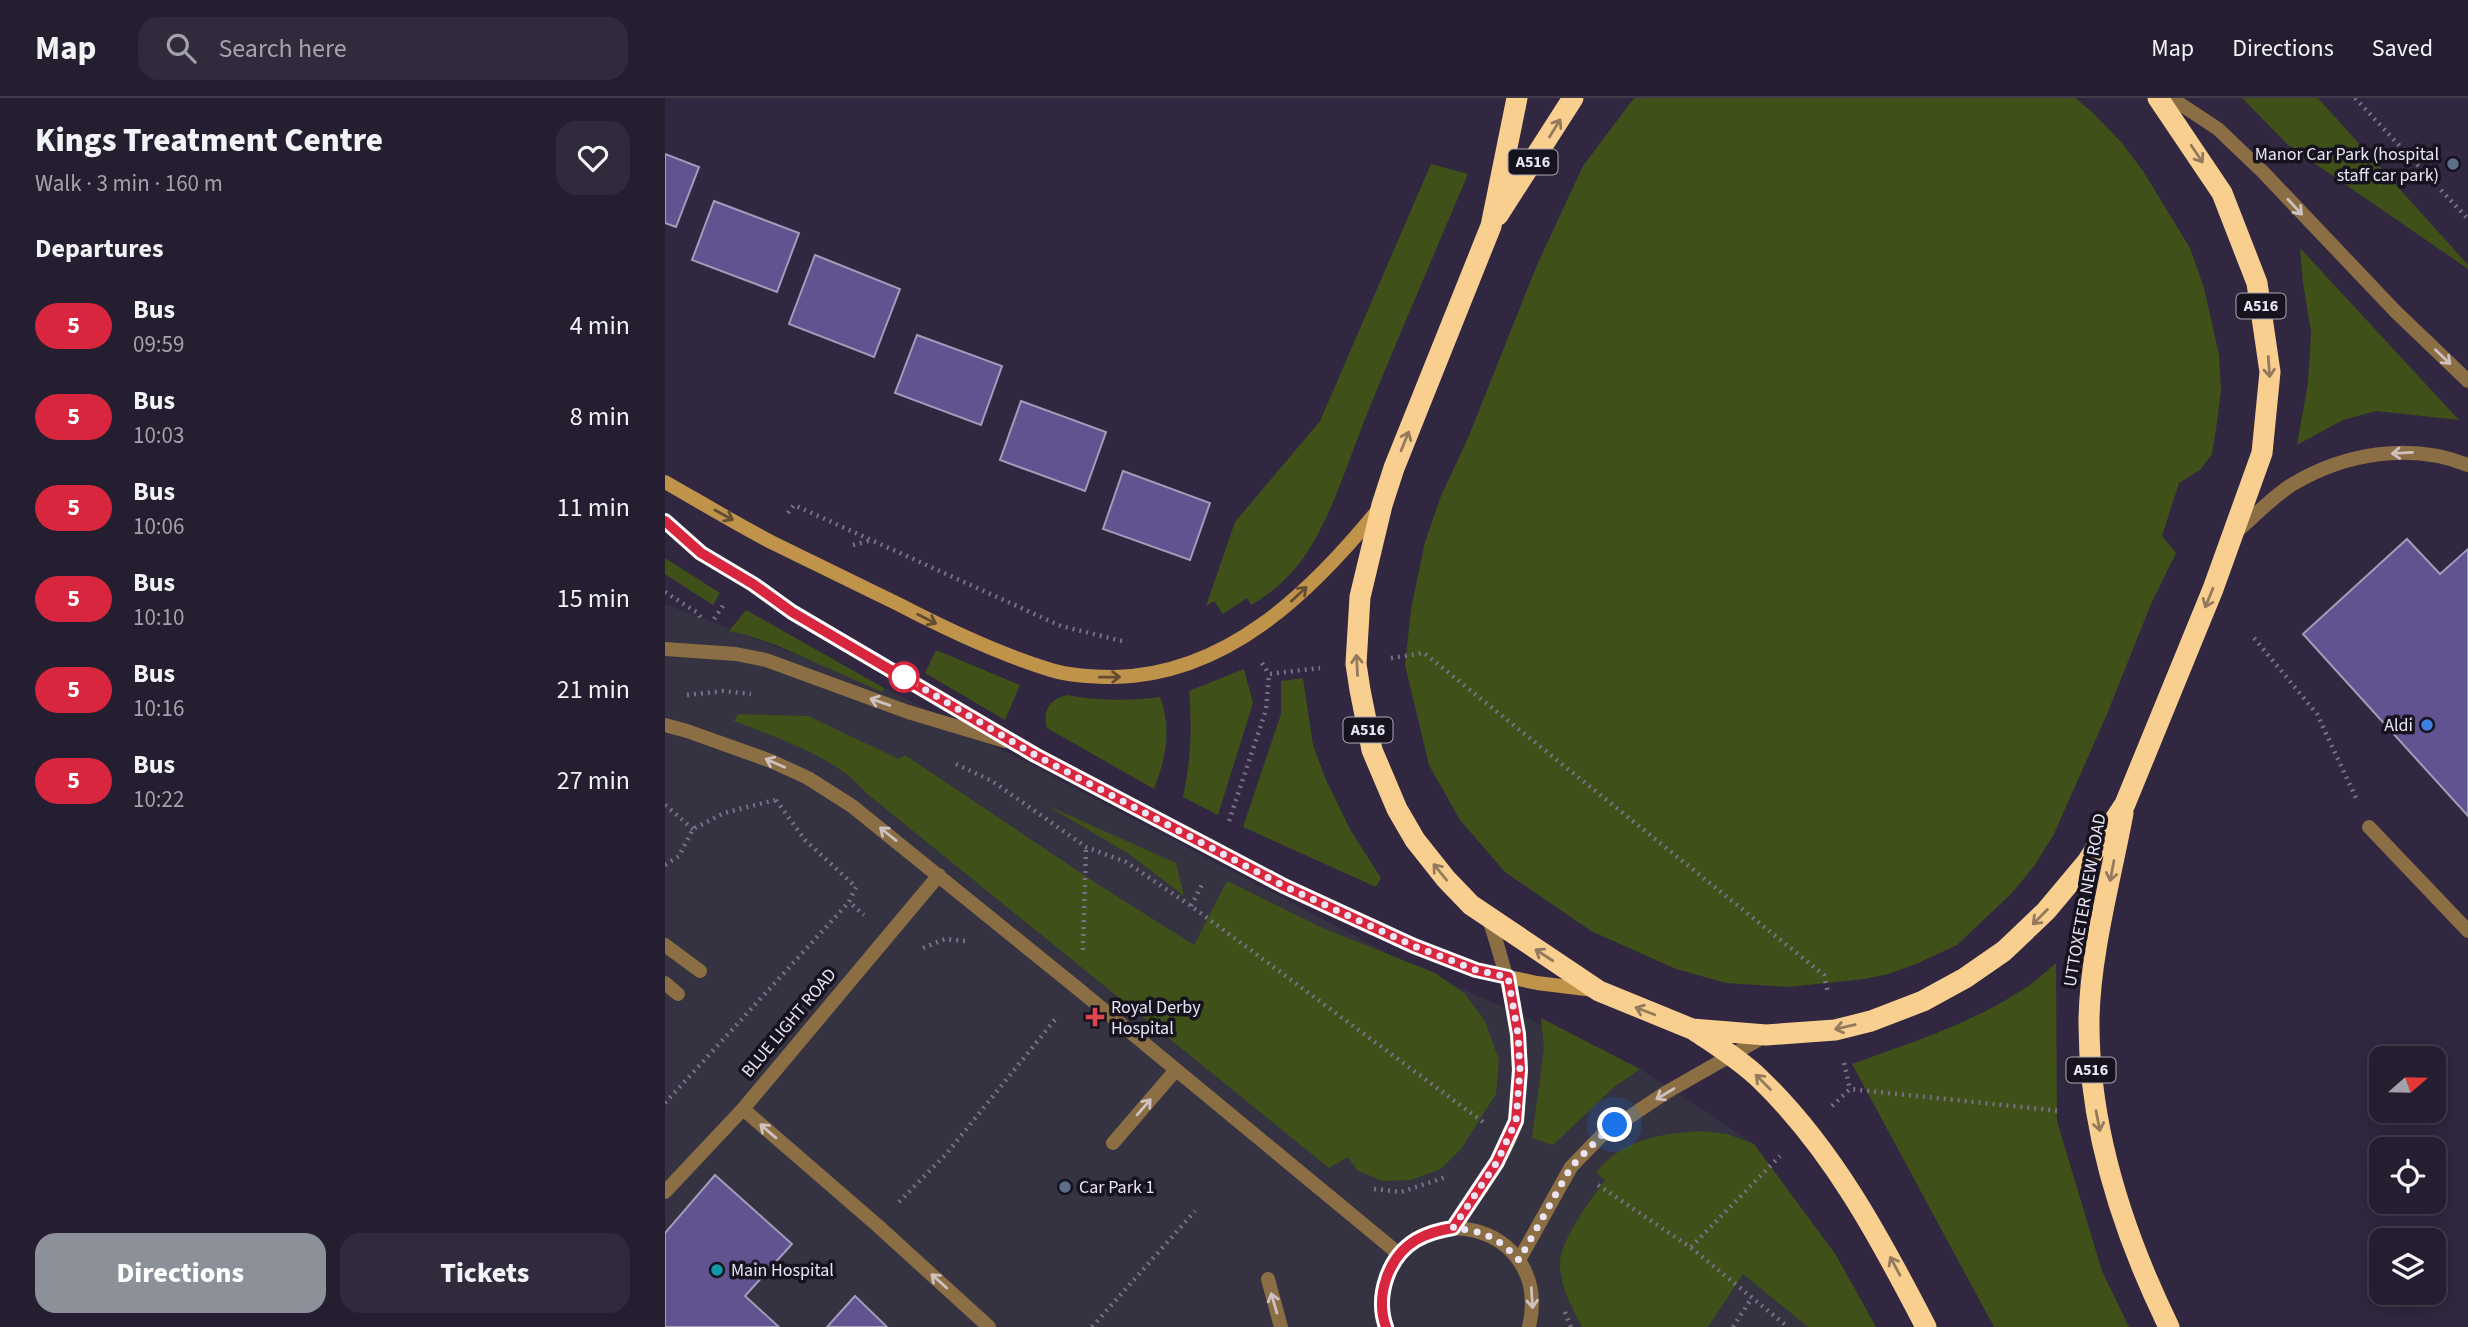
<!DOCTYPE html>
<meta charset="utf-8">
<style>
:root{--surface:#251d30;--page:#312a3c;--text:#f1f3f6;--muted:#a3a2ab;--line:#423b4c;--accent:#8c9099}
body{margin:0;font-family:"Source Sans 3",sans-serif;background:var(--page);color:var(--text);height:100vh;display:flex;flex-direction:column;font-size:26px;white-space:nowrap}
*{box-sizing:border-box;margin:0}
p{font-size:23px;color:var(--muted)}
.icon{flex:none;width:38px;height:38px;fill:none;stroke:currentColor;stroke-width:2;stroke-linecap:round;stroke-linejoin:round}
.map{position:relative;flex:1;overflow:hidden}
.sheet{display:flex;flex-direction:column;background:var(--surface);width:665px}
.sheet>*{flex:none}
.badge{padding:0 14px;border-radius:23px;font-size:24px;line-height:46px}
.needle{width:46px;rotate:70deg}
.tools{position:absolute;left:1704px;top:948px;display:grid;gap:14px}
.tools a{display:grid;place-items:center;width:77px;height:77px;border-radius:14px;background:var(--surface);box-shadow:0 4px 18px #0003,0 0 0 2px var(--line);font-size:35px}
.you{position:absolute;width:35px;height:35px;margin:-18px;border:5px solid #fff;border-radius:50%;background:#1a73e8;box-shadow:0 0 0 10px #1a73e833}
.map>.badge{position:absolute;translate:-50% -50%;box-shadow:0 0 0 4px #fff}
h2{padding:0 35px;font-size:26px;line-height:63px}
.round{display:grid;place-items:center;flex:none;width:74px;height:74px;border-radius:21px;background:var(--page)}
.headline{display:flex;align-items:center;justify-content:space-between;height:119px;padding:0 35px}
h1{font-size:33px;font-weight:800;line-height:52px}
.primary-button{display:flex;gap:14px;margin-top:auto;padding:14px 35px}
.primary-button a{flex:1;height:80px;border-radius:21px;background:var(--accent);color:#fff;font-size:28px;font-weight:800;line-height:80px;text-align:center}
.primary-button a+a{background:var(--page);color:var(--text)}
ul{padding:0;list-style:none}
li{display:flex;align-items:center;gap:21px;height:91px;padding:0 35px}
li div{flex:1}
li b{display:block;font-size:26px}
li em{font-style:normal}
li .badge{min-width:77px;font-weight:700;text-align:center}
header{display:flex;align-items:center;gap:42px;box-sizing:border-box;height:98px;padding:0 35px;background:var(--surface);border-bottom:2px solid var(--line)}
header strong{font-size:33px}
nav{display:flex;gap:38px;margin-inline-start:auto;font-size:24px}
.search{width:490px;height:63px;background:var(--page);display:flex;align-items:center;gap:18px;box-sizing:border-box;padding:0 24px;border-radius:21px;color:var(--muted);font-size:26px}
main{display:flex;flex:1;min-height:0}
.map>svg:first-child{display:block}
.medical{fill:#353242}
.green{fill:#3f5018}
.building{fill:#61538f;stroke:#a29cbb;stroke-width:2}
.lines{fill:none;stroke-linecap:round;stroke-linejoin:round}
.path{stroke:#787086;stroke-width:4.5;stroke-dasharray:2 5;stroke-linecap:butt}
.lane{stroke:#8b6e43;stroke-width:14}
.street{stroke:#8b6e43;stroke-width:14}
.secondary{stroke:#c0934a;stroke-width:14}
.highway{stroke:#f9cf90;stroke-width:21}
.oneway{stroke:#937a5d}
.oneway2{stroke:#cec1c0}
.oneway3{stroke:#634d32}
.line-casing{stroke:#fff;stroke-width:16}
.line{stroke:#d7263d;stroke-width:10}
.walk{stroke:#eae5f5;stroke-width:7;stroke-dasharray:0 12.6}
.service-dot{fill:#5c6f8a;stroke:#17131e;stroke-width:2.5}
.stop-dot{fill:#fff;stroke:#d7263d;stroke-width:3.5}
.shop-dot{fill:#3f7fe0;stroke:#17131e;stroke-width:2.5}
.health-dot{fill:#e0444e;stroke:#17131e;stroke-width:2.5}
.culture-dot{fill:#0f9aa8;stroke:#17131e;stroke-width:2.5}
.labels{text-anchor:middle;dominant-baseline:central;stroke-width:7;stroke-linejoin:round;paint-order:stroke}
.shield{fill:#17131e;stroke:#aba6b4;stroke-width:2}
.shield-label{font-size:16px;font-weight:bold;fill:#eae5f5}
.poi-label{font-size:18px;fill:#eae5f5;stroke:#17131e;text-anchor:start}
.street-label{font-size:18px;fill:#eae5f5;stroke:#17131e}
</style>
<header>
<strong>Map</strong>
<div class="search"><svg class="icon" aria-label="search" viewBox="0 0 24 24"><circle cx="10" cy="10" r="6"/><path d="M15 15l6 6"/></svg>Search here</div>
<nav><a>Map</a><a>Directions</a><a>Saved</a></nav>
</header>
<main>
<section class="sheet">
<div class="headline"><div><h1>Kings Treatment Centre</h1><p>Walk · 3 min · 160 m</p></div><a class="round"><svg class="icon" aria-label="heart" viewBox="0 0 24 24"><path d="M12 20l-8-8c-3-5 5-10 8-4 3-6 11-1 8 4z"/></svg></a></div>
<h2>Departures</h2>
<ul>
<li><span class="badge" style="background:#d7263d;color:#fff">5</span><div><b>Bus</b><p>09:59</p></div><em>4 min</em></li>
<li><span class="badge" style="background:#d7263d;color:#fff">5</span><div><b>Bus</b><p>10:03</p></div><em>8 min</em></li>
<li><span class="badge" style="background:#d7263d;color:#fff">5</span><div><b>Bus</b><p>10:06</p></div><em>11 min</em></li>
<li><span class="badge" style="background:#d7263d;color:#fff">5</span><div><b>Bus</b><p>10:10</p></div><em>15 min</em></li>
<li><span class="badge" style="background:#d7263d;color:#fff">5</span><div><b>Bus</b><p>10:16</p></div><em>21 min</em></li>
<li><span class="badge" style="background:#d7263d;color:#fff">5</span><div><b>Bus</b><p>10:22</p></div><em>27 min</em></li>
</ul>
<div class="primary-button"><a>Directions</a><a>Tickets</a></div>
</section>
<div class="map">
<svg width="1803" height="1229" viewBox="0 0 1803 1229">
<rect width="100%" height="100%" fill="#312740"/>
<!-- medical -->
<path class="medical" d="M0 506 222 591 745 867 975 971 1089 1046 1171 1157 1211 1229H0Z"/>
<!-- green -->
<path class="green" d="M969 0H1410L1427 14 1457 45 1478 73 1525 150 1539 190 1554 257 1556 292 1552 324 1547 356 1535 372 1514 385 1497 438 1511 455 1486 506 1442 616 1389 736 1370 767 1346 796 1292 847 1251 866 1223 876 1200 881 1123 889 1061 885 1011 871 926 833 840 774 795 722 764 667 740 567 746 511 760 444 776 398 803 340 872 167 918 68Z
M1577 0H1653L1803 167V171L1623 47Z
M766 66 803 76C769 157 733 239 700 321 682 366 669 412 643 453 629 475 609 494 586 507L582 500 558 516 549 503 541 508 570 424 655 323Z
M1635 150 1794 322 1711 313 1678 322 1632 347 1643 284 1646 234 1638 185Z
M0 460 55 495 48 507 0 476Z
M81 512 219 590 217 594 111 547 82 537 64 533Z
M271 552 355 587 340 622 260 575Z
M579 571 588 605 553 717 518 699C526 661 527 632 524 593Z
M638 580 648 647 661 682 686 733 716 780 711 789 578 729 616 616V583Z
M402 597C433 603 464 603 495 599 507 631 501 660 489 691L382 630C377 614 384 601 402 597Z
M73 616 143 618 234 661 240 657 431 785 529 847 562 783 660 831 770 875 800 896 820 923 834 962 831 996 796 1051 776 1071 746 1082 717 1083 692 1072 683 1059 664 1070 200 694C173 660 110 639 69 623Z
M381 707 511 765 519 798 464 756Z
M1391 865 1392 1023 1437 1173 1464 1229H1329L1187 966C1245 945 1305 926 1357 892 1369 885 1380 874 1391 865Z
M876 920 975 971 948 990 888 1047 867 1040 879 950Z
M1038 1033 1062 1036 1089 1046 1171 1157 1211 1229H1143L1078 1176 1043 1229H917C907 1210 896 1190 895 1168 893 1145 926 1101 940 1082L931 1075C956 1041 998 1035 1038 1033Z"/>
<!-- building -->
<path class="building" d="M0 56 34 69 11 129 0 125Z
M49 103 134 135 112 194 27 162Z
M150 157 235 191 209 259 124 226Z
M252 237 337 268 316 327 230 295Z
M356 303 441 334 420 393 335 362Z
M458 373 545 405 525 462 438 431Z
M1742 441 1775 476 1803 451V718L1638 536Z
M50 1077 127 1146 80 1198 114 1229H0V1135Z
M190 1198 222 1229H162Z"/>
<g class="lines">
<!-- path -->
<path class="path" d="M1690 0 1803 121
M123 415 129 407 396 528 457 543
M188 447 207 442
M0 494 33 515 36 520
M49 521 60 505
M1589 540 1652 616 1691 700
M726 560 759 555 1159 877 1163 895
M597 565 604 576 655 570
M22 597 58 593 86 596
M291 666 327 683 421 749 461 764 526 808 818 1024
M111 702 140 742 191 789 184 804 199 817
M0 707 28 731
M564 723 601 612 604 576
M0 767 14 758 28 731 59 715 110 702
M526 808 539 783
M258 850 280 841 300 843
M418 852 421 749
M1179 965 1185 991
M0 1005 184 804
M1167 1008 1185 991 1395 1013
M933 1087 1025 1149 1123 1229
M709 1091 736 1094 781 1079
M234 1104 282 1055 392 919
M1026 1149 1115 1058
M900 1214 906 1229
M427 1229 530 1113
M1068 1229 1086 1201"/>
<!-- lane -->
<path class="lane" d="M0 551 71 556 101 562 243 614 340 643
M0 627 22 633 106 663 143 680 187 708 417 894 734 1156
M1704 729 1803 833
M0 847 35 873
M0 885 13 896
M78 1011 212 1127 324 1229
M448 1045 510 973
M0 1094 78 1011 274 777
M603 1181 616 1229"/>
<!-- street -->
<path class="street" d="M1506 0 1553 31 1598 74 1730 213 1803 283
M1571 434C1589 419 1608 398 1628 386 1680 355 1746 344 1803 367
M788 1130C808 1102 843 1055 851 1023 853 1014 852 1004 853 996 858 934 843 879 824 821
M854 1162 906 1069 936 1038 1000 995 1100 938
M721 1229C716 1215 716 1201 720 1187 741 1093 889 1122 864 1229"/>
<!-- secondary -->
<path class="secondary" d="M0 384C35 404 70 425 106 444 149 465 192 486 235 507 283 532 334 556 386 572 406 578 428 579 449 579 562 577 646 494 713 412
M0 423 36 455 88 486 127 514 351 646 619 788 749 848 811 872 872 885 929 892"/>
<!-- highway -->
<path class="highway" d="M852 0 826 128 729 370 717 407 695 499 691 566 695 592 707 652 732 711 750 742 781 781 806 807 934 893 1027 931 1101 937 1170 932 1206 923 1258 903 1300 880 1339 853 1381 813 1422 764 1460 706 1548 491 1597 355 1605 274 1592 185 1557 95 1493 0
M833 117 908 0
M1458 715C1446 780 1425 856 1424 921 1423 1028 1457 1133 1504 1229
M1029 932C1051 947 1074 961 1094 980 1167 1050 1215 1140 1261 1229"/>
</g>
<!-- one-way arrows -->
<defs><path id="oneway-shaft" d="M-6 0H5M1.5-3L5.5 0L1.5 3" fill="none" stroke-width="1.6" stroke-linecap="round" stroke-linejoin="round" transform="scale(1.75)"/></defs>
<g class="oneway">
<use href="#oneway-shaft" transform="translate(890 30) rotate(-58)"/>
<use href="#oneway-shaft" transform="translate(1532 56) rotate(56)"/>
<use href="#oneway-shaft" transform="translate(1604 269) rotate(86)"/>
<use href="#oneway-shaft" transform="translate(740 343) rotate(-68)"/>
<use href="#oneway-shaft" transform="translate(1544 500) rotate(112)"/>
<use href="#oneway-shaft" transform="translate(692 567) rotate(-93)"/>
<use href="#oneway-shaft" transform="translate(1447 773) rotate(101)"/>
<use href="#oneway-shaft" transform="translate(775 774) rotate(-129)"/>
<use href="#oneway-shaft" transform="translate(1375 819) rotate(135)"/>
<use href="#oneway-shaft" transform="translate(879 857) rotate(-147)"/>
<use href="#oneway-shaft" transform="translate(980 913) rotate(-159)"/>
<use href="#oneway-shaft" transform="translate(1180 929) rotate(167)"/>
<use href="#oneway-shaft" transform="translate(1098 984) rotate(-135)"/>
<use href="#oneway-shaft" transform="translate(1433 1023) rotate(79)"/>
<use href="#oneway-shaft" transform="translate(1230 1168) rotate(-118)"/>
</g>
<g class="oneway2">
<use href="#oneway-shaft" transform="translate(1630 109) rotate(47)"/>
<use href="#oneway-shaft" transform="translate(1778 259) rotate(44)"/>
<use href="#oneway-shaft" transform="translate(1737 355) rotate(177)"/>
<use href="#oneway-shaft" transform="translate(215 604) rotate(-161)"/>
<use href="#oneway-shaft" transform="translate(110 665) rotate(-156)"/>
<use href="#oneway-shaft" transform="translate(223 736) rotate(-141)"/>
<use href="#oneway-shaft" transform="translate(1000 996) rotate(149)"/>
<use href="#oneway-shaft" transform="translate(479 1009) rotate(-49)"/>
<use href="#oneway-shaft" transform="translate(103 1033) rotate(-139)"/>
<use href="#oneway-shaft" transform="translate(274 1183) rotate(-138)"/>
<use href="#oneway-shaft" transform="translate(867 1200) rotate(86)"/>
<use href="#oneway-shaft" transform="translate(609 1205) rotate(-106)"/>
</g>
<g class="oneway3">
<use href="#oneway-shaft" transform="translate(59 417) rotate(29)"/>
<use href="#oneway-shaft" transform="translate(634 496) rotate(-43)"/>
<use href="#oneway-shaft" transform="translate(262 521) rotate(27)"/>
<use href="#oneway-shaft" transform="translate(445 579) rotate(-1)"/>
</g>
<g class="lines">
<defs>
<path id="line" d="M0 423 36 455 88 486 127 514 370 657 619 788 749 848 811 872 843 879 853 936 855 972 851 1023 832 1064 788 1130C775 1132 763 1135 751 1142 723 1159 710 1198 721 1229"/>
</defs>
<!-- line casing -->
<use href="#line" class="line-casing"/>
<!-- line -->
<use href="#line" class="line"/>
<!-- walk -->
<path class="walk" d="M239 579 370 657 619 788 749 848 811 872 843 879 853 936 855 972 851 1023 832 1064 788 1130C819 1133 832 1139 854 1162L906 1069 936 1038 950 1027"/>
</g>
<!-- markers -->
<g class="service-dot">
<circle cx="1788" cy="66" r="7"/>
<circle cx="400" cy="1089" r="7"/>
</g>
<circle class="stop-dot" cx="239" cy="579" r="14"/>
<circle class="shop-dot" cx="1762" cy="627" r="7"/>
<path class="health-dot" d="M426.5 908.5h7v7h7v7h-7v7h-7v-7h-7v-7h7z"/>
<circle class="culture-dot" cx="52" cy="1172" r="7"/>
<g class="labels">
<!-- shield labels -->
<g class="shield">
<rect x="843.5" y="51.5" width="49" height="25" rx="5"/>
<rect x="1571.5" y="195.5" width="49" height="25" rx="5"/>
<rect x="678.5" y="619.5" width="49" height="25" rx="5"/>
<rect x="1401.5" y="959.5" width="49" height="25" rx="5"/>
</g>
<g class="shield-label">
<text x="868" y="64">A516</text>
<text x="1596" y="208">A516</text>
<text x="703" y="632">A516</text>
<text x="1426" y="972">A516</text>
</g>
<!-- poi labels -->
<g class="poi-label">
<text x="1774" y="56" text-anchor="end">Manor Car Park (hospital<tspan x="1774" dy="21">staff car park)</tspan></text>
<text x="1748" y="627" text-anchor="end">Aldi</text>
<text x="446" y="909">Royal Derby<tspan x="446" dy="21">Hospital</tspan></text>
<text x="414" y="1089">Car Park 1</text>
<text x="66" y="1172">Main Hospital</text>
</g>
<!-- street labels -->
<g class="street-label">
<text transform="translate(1420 802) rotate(-80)">UTTOXETER NEW ROAD</text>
<text transform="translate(124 925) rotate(-50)">BLUE LIGHT ROAD</text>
</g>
</g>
</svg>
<div class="tools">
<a><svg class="needle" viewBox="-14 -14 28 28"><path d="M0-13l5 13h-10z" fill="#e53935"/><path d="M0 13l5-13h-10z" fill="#a3a2ab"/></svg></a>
<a><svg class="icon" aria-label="locate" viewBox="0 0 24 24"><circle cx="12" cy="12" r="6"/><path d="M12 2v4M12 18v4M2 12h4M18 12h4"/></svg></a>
<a><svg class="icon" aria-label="layers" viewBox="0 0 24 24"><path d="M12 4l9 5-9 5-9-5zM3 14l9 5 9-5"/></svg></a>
</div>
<div class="you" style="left:950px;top:1027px"></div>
</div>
</main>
